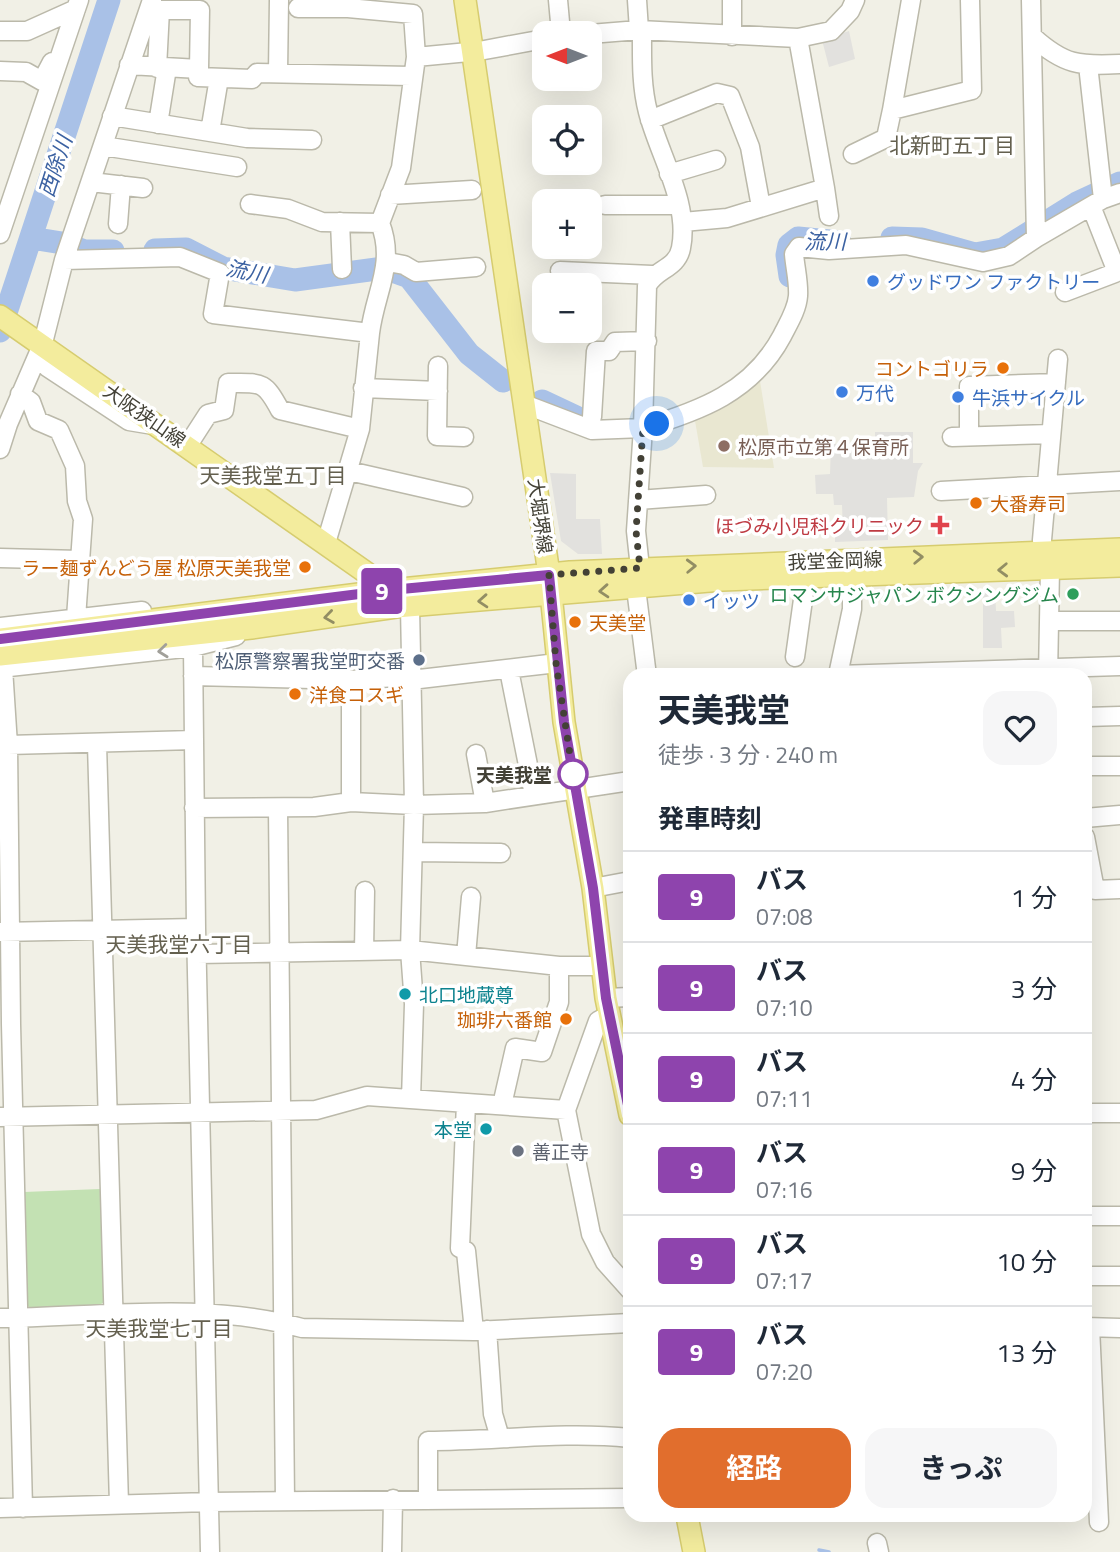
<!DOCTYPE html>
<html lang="ja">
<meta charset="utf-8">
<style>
:root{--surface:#fff;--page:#f6f6f7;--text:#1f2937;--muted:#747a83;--line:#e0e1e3;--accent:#e16e2d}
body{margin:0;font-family:"Titillium Web","Noto Sans JP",sans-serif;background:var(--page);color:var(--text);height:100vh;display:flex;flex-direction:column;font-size:26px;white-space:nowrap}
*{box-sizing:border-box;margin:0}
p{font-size:23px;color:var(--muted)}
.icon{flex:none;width:38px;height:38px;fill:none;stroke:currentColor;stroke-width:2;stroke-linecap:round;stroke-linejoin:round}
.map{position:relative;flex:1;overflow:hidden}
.sheet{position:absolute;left:623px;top:668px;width:469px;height:854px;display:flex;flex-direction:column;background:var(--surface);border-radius:21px;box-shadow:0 7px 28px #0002}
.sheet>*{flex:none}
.badge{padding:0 14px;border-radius:5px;font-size:24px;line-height:46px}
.needle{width:46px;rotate:270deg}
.tools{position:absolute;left:532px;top:21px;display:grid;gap:14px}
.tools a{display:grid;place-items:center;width:70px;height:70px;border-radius:14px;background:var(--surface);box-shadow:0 7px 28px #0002;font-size:35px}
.you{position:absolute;width:35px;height:35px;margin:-18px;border:5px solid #fff;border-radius:50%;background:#1a73e8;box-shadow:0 0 0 10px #1a73e833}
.map>.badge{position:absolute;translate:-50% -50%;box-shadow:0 0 0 4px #fff}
h2{padding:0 35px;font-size:26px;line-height:63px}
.round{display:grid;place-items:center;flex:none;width:74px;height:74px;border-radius:21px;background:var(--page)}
.headline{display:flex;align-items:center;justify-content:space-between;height:119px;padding:0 35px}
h1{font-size:33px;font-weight:700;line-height:52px}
.primary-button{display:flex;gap:14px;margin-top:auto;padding:14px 35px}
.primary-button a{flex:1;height:80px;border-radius:21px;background:var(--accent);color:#fff;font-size:28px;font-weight:700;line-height:80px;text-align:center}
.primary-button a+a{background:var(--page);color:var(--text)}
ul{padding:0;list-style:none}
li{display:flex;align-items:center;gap:21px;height:91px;padding:0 35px;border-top:2px solid var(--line)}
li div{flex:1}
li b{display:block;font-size:26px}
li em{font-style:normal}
li .badge{min-width:77px;font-weight:700;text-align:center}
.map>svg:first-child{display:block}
.education{fill:#e9e7d1}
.green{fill:#c3e1b3}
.parking{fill:#e2e1de}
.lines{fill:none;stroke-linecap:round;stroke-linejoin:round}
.stream{stroke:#a9c1e7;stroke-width:3.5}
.river{stroke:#a9c1e7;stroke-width:23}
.minor-casing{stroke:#bbb9aa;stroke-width:21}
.major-casing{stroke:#d6cc6f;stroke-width:24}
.minor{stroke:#fff;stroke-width:18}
.major{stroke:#f3ec9d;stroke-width:21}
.oneway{stroke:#928e64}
.oneway2{stroke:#a1a09a}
.line-casing{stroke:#fff;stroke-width:16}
.line{stroke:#8e44ad;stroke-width:10}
.walk{stroke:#434136;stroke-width:7;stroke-dasharray:0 12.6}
.shop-dot{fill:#3f7fe0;stroke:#fff;stroke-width:2.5}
.food-dot{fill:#e8710a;stroke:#fff;stroke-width:2.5}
.education-dot{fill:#8d6e63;stroke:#fff;stroke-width:2.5}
.health-dot{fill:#e0444e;stroke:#fff;stroke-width:2.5}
.leisure-dot{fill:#2e9e5b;stroke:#fff;stroke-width:2.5}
.service-dot{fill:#5c6f8a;stroke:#fff;stroke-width:2.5}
.stop-dot{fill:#fff;stroke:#8e44ad;stroke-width:3.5}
.culture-dot{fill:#0f9aa8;stroke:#fff;stroke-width:2.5}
.worship-dot{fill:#6b7280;stroke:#fff;stroke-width:2.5}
.labels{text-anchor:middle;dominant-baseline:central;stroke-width:7;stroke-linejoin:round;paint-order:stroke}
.shop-label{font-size:19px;fill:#366cbe;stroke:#fff;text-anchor:start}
.food-label{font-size:19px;fill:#c56008;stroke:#fff;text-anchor:end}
.street-label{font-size:19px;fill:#434136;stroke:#fff}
.education-label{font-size:19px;fill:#785e54;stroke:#fff;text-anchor:start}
.health-label{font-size:19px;fill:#be3a42;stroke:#fff;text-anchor:end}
.leisure-label{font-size:19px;fill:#27864d;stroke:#fff;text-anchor:end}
.service-label{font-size:19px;fill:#4e5e75;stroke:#fff;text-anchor:end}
.stop-label{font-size:19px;font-weight:bold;fill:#434136;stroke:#fff;text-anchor:end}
.culture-label{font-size:19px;fill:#0d838f;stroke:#fff;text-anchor:start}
.worship-label{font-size:19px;fill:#5b616d;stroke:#fff;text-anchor:start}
.neighbourhood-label{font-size:21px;fill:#64604f;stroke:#fff}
.water-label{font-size:21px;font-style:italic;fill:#3c62a2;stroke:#fff}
</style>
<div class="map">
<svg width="1120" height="1552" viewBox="0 0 1120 1552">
<rect width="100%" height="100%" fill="#f1f0e6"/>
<!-- education -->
<path class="education" d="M760 381 774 468 703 467 694 415Z"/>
<!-- green -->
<path class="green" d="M100 1189 104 1302 97 1307 30 1308 27 1305 24 1192Z"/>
<!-- parking -->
<path class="parking" d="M849 31 855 59 829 67 822 40Z
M875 432H913V463H923L918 471 914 497 887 498 888 540 835 542V531H843L842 505H834L833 494H816L815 475 830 474 831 444 875 443Z
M550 473 576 474V519H600L602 554H578L561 541Z
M983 590H995L996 611H1014L1015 627 1001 628 1002 648H983Z"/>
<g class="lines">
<!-- stream -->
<path class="stream" d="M819 1550 829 1552"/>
<!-- river -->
<path class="river" d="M31 238 62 243 85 251H113
M892 238 922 239 975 254 1003 249 1077 203 1120 183
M155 250 186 249 223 268 295 280 384 268 409 277 469 354 503 381
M790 276 787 255 789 245 798 238 840 242
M0 331 109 0
M542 401 576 417"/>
<defs>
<path id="minor" d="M558 0 561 33
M637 0 639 30
M911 0 892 110 972 90 970 0
M1031 0 1036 238 1103 199 1120 193
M298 8H348L413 14 416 57
M0 31H27L76 9
M642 31C642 58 641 85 648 112 659 155 690 203 681 248 677 269 655 269 647 286L643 428C700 411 752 392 782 336 788 324 797 310 798 296 799 283 795 267 794 254L799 247 829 250 906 245 983 262 1009 256 1036 238
M590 34 639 30 798 38 831 31 850 11 855 0
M732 36V0
M1033 37C1064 65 1079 66 1120 64
M798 38 825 188
M129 65 199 69 198 77 252 79 257 73 411 76
M1088 65 1103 199
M157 68 160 10H200L199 69
M0 71 26 72 42 81 52 62
M278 73 279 0
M112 116 247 138 312 140
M650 120 717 93 730 96 750 147 761 207
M158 124 167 68
M210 132 219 78
M103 146 237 167
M853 154 886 138 892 110
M669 174 716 160
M91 182 143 188
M390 195 472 190
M250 204 288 209 322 222 380 223
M605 205H678
M1091 206 1117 272
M340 222 342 269
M683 222 727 218 825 188 829 216
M118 224 121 185
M0 234 79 0
M64 260 180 257 220 273 213 314 370 333C375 292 396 264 380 223L401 168 416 57 479 51 544 39
M388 262 404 265 416 272 476 267
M560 271 652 275
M1065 292 1120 271
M438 366 437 436 464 437
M47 367 129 421 153 425
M363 388 438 391
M20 394 31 402 38 421 59 430 75 466 77 501 83 519 76 618
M524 404 592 430 643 428 636 531 640 568
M592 417 596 351H609L615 342 647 341
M969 436V386L1056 383
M952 437 1051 434
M188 445 208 414 224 410 228 383C261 383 264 380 280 410L360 429
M0 449 8 424 43 343 64 260 152 0
M349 471 463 497
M941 491 1120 481
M638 500 706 495
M326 543 360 429 370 333
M0 558 80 560
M852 563V609L838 675 1120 666
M636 588 647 676
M410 607 414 805 410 950 414 1004 411 1099
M1049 621H1120
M0 627 142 611
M193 647 196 928 210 1552
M795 657 806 578
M0 668 193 647 236 636
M3 668 8 745 11 1024 23 1508
M509 670 534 795
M193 676 351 680
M1048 676 1050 568 1043 552 1042 540 1058 359
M411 680 557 663
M1085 717 1120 716
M97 744 119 1504
M8 745 194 740
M476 754 485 803
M1085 766H1120
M351 802V680L410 676
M194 808 314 807 351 802 414 805 485 803 630 781
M278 808 285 1501
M1085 818 1120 815
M1085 837 1095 890 1120 889
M414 852 501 853
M593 888 630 881
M0 932 196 928
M364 951 365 891
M197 954 410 950 559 966H601
M466 956 471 897
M606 998 630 997
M609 1015 598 1021 566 1110 591 1234 605 1262 630 1290
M466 1103 460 1248 466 1251 474 1331
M502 1105 515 1048 542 1052 559 1002V966
M1085 1113H1120
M0 1117 316 1110 367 1096 566 1110
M1085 1216H1120
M1085 1276H1120
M0 1318C99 1317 205 1301 302 1328L474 1331 630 1323
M1085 1327 1120 1328
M1090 1327 1099 1522
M487 1330 493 1414 500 1438
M428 1499V1441C496 1441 562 1431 630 1438
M0 1508 209 1502 630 1498
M877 1543 879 1552
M392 1552 393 1499"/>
<path id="major" d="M465 0 549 574 564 722 593 888 606 998 630 1115
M0 316 391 590 393 595
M0 639 391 590 570 572 1120 549
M0 655 251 628 396 607 722 580 1120 566
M687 1516 694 1552"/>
</defs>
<!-- minor casing -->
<use href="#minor" class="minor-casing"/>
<!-- major casing -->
<use href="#major" class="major-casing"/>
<!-- minor -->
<use href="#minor" class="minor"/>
<!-- major -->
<use href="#major" class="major"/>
</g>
<!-- one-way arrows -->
<defs><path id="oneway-chevron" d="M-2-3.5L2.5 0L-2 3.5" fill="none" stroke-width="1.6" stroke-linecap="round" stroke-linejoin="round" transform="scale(1.75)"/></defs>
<g class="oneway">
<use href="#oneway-chevron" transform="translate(918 557) rotate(-2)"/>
<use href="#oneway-chevron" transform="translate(691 566) rotate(-2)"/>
<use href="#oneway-chevron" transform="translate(1003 570) rotate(178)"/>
<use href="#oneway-chevron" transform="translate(604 591) rotate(176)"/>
<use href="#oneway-chevron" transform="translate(483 601) rotate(176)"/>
<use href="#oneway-chevron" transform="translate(329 617) rotate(172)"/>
</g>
<use class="oneway2" href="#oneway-chevron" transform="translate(163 651) rotate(174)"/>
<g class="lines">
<defs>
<path id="line" d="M0 639 391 590 549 575 564 722 593 888 606 998 630 1115"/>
</defs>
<!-- line casing -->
<use href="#line" class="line-casing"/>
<!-- line -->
<use href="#line" class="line"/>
<!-- walk -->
<path class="walk" d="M573 774 574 781 556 663 549 575 640 568 636 531 643 428 657 424"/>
</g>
<!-- markers -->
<g class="shop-dot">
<circle cx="873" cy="281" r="7"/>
<circle cx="842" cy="392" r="7"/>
<circle cx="958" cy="397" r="7"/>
<circle cx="689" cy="600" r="7"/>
</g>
<g class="food-dot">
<circle cx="1003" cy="368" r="7"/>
<circle cx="976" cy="503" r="7"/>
<circle cx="305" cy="567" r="7"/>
<circle cx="575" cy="622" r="7"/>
<circle cx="295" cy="694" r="7"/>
<circle cx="566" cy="1019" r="7"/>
</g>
<circle class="education-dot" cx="724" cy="446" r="7"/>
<path class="health-dot" d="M936.5 514.5h7v7h7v7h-7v7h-7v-7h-7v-7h7z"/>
<circle class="leisure-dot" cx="1073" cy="594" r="7"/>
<circle class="service-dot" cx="419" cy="660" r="7"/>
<circle class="stop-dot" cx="573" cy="774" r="14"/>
<g class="culture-dot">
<circle cx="405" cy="994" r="7"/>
<circle cx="486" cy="1129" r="7"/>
</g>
<circle class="worship-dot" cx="518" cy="1151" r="7"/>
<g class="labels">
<!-- shop labels -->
<g class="shop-label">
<text x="887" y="281">グッドワン ファクトリー</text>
<text x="856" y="392">万代</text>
<text x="972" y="397">牛浜サイクル</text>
<text x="703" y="600">イッツ</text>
</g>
<!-- food labels -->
<g class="food-label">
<text x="989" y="368">コントゴリラ</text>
<text x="990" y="503" text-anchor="start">大番寿司</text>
<text x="291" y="567">ラー麺ずんどう屋 松原天美我堂</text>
<text x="589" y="622" text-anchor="start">天美堂</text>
<text x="309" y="694" text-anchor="start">洋食コスギ</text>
<text x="552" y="1019">珈琲六番館</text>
</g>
<!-- street labels -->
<g class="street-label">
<text transform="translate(145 415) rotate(35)">大阪狭山線</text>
<text transform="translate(541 516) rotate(82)">大堀堺線</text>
<text transform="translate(835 560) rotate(-2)">我堂金岡線</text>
</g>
<!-- education labels -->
<g class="education-label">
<text x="738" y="446">松原市立第４保育所</text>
</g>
<!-- health labels -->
<g class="health-label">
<text x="924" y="525">ほづみ小児科クリニック</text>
</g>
<!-- leisure labels -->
<g class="leisure-label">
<text x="1059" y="594">ロマンサジャパン ボクシングジム</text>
</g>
<!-- service labels -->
<g class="service-label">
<text x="405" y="660">松原警察署我堂町交番</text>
</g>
<!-- stop labels -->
<g class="stop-label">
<text x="552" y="774">天美我堂</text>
</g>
<!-- culture labels -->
<g class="culture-label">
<text x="419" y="994">北口地蔵尊</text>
<text x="472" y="1129" text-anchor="end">本堂</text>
</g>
<!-- worship labels -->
<g class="worship-label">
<text x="532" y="1151">善正寺</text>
</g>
<!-- neighbourhood labels -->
<g class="neighbourhood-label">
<text x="952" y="145">北新町五丁目</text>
<text x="273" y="475">天美我堂五丁目</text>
<text x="179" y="944">天美我堂六丁目</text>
<text x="159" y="1328">天美我堂七丁目</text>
</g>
<!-- water labels -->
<g class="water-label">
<text transform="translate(55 166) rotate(-72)">西除川</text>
<text x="825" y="241">流川</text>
<text transform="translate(247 271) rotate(11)">流川</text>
</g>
</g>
</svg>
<div class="tools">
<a><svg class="needle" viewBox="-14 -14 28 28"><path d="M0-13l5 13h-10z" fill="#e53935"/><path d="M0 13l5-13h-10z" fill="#747a83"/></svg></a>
<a><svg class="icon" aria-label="locate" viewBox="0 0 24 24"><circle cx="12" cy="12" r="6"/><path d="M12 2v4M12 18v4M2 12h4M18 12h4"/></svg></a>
<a>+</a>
<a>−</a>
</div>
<div class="you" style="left:657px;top:424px"></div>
<b class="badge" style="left:382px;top:591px;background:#8e44ad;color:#fff">9</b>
<section class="sheet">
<div class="headline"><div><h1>天美我堂</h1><p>徒歩 · 3 分 · 240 m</p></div><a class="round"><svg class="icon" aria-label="heart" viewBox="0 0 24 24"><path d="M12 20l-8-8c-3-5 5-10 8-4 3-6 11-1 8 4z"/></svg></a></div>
<h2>発車時刻</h2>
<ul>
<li><span class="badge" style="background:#8e44ad;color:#fff">9</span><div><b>バス</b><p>07:08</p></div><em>1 分</em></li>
<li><span class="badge" style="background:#8e44ad;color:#fff">9</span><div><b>バス</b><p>07:10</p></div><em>3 分</em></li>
<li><span class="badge" style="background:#8e44ad;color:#fff">9</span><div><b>バス</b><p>07:11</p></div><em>4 分</em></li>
<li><span class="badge" style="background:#8e44ad;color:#fff">9</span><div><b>バス</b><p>07:16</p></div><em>9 分</em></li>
<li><span class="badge" style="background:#8e44ad;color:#fff">9</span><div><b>バス</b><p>07:17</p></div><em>10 分</em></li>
<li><span class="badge" style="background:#8e44ad;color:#fff">9</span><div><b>バス</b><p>07:20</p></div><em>13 分</em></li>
</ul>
<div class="primary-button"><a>経路</a><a>きっぷ</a></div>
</section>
</div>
